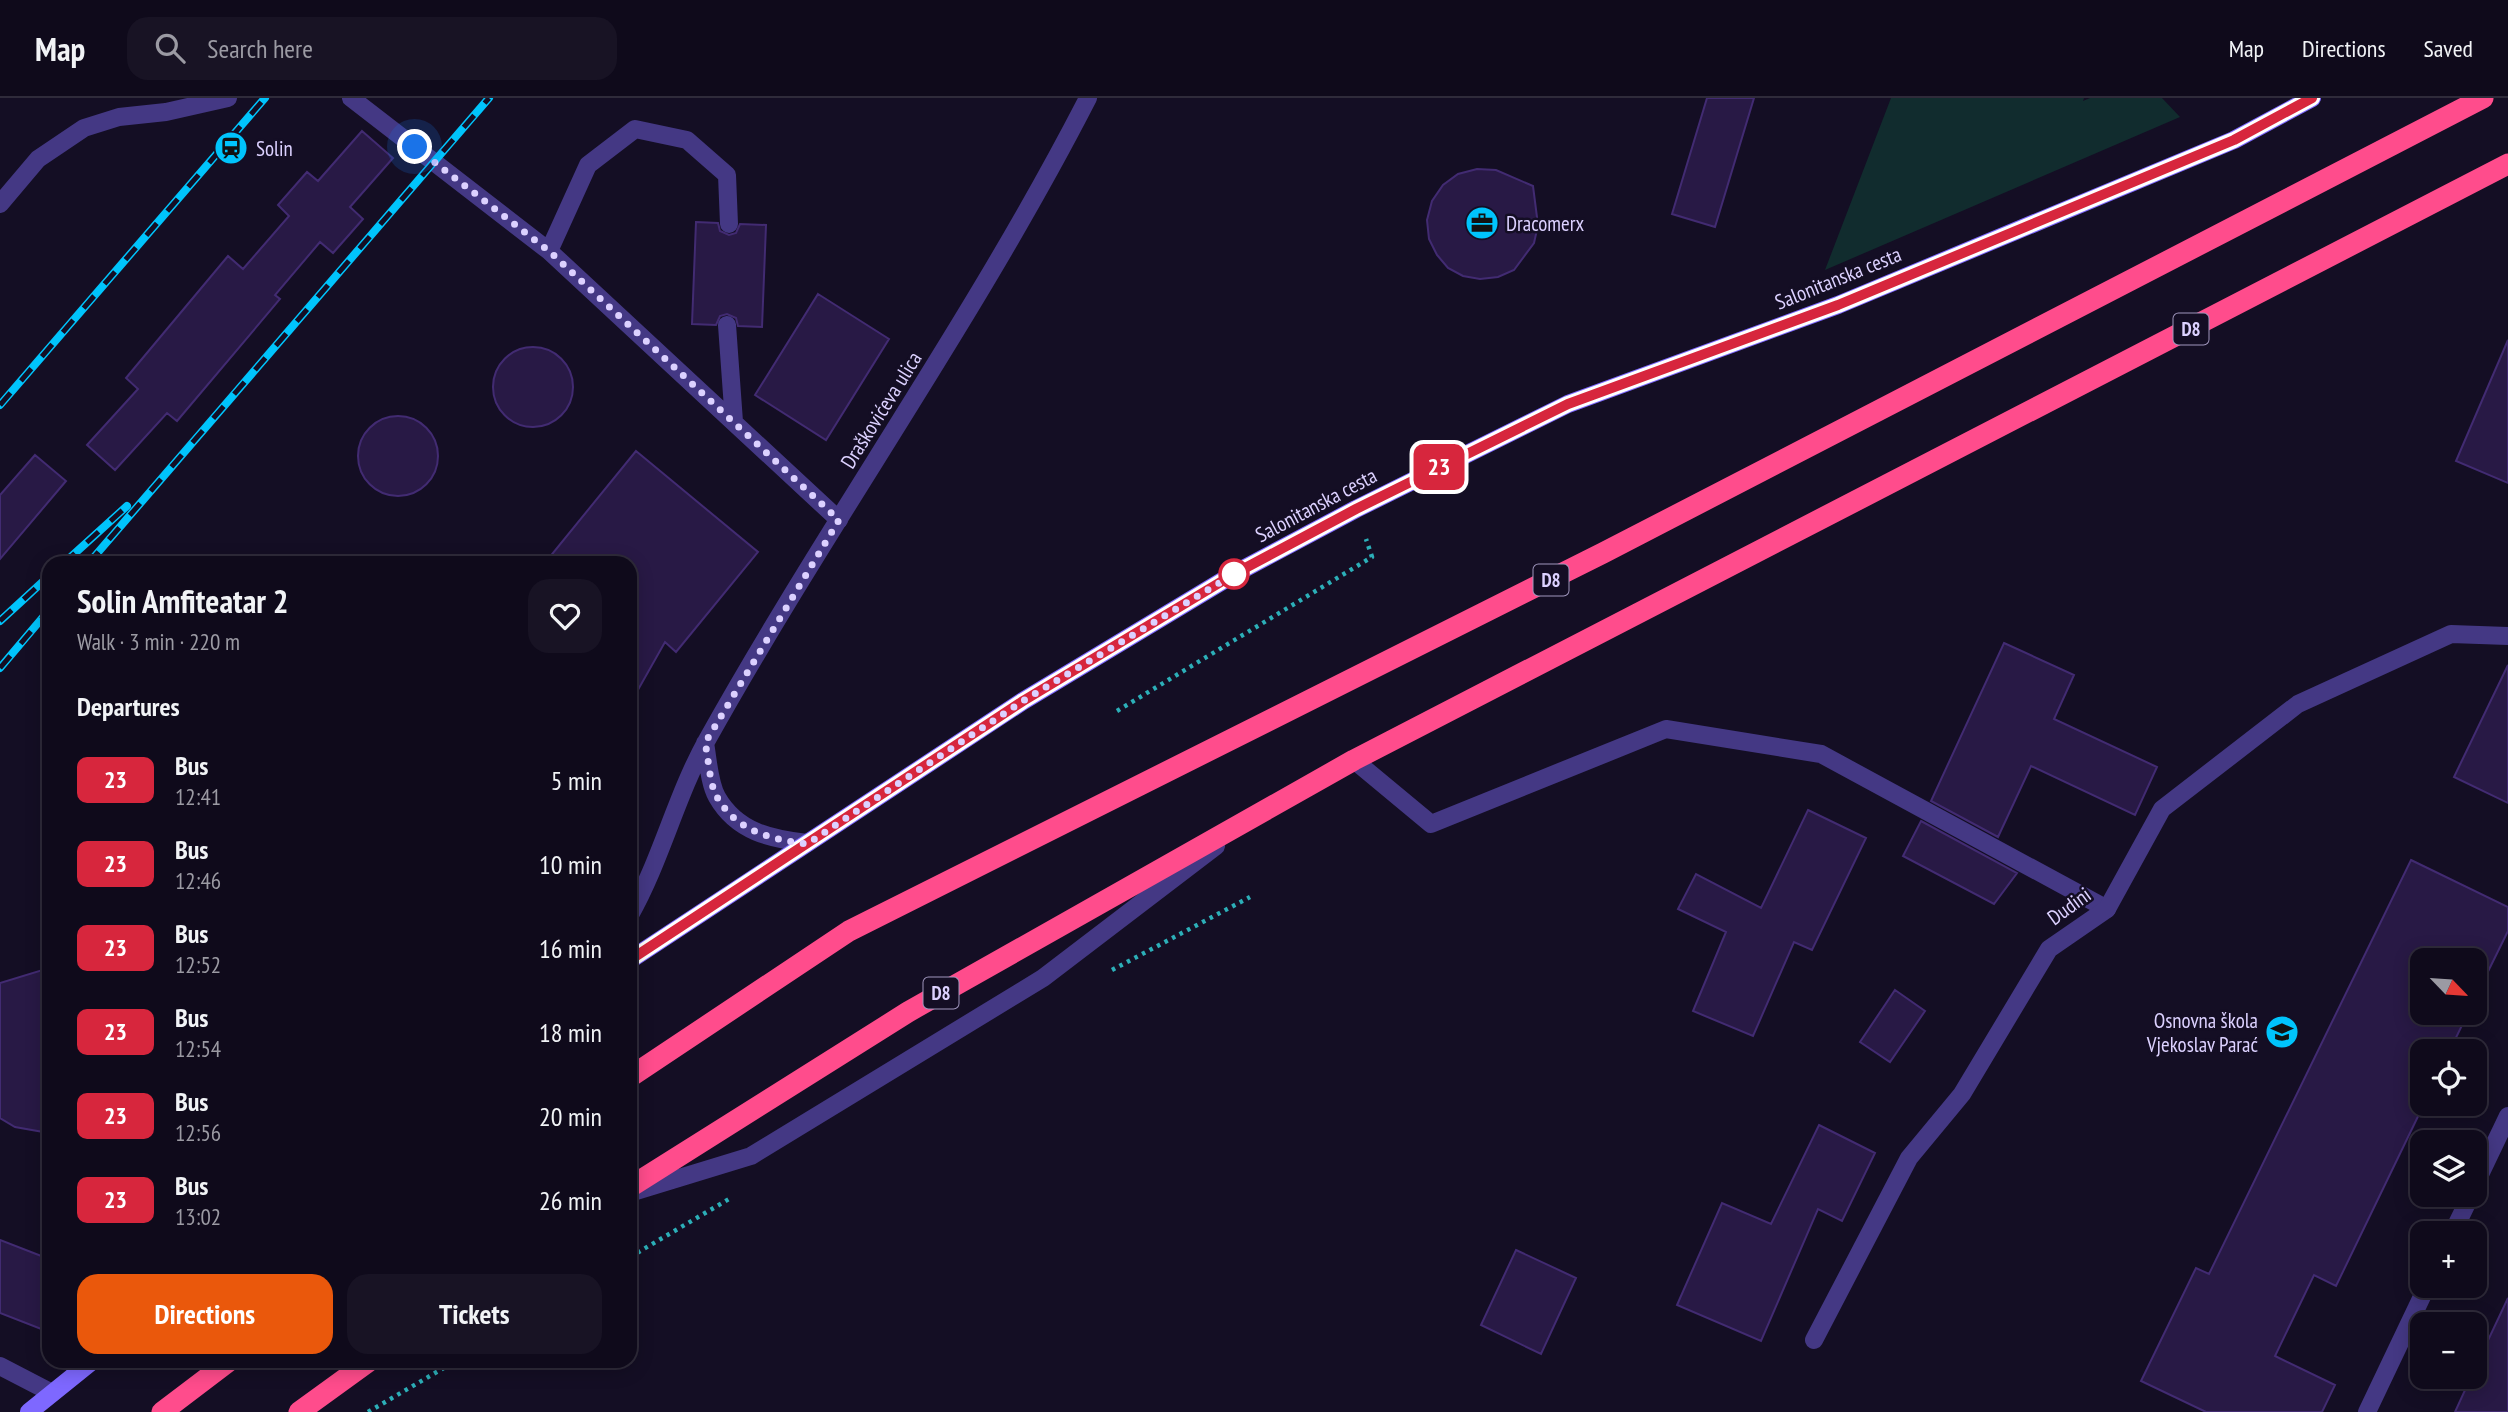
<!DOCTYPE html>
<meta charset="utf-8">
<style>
:root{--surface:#0f0a1b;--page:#181324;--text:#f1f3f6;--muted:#9b9aa3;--line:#2f2b3a;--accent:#ea580c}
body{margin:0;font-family:"PT Sans Narrow",sans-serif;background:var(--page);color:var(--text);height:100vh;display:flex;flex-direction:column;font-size:26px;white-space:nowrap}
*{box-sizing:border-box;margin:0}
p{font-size:23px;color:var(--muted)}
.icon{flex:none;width:38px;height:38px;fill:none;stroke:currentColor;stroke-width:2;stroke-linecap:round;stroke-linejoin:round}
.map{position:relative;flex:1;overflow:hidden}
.sheet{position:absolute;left:42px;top:458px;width:595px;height:812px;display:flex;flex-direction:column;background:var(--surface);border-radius:21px;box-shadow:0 4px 18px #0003,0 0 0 2px var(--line)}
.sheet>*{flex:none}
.badge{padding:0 14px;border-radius:10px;font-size:24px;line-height:46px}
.needle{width:46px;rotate:115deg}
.tools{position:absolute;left:2410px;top:850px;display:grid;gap:14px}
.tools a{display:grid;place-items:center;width:77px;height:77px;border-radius:14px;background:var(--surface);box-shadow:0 4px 18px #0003,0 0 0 2px var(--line);font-size:35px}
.you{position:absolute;width:35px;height:35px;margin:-18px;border:5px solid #fff;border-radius:50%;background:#1a73e8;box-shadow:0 0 0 10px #1a73e833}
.map>.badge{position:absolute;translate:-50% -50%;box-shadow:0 0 0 4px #fff}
h2{padding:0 35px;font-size:26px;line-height:63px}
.round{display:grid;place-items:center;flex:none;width:74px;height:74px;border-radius:21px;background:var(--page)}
.overview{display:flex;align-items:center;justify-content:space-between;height:119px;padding:0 35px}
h1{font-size:33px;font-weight:700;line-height:52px}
.button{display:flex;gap:14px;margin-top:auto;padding:14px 35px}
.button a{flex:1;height:80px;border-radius:21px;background:var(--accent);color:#fff;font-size:28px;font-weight:700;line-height:80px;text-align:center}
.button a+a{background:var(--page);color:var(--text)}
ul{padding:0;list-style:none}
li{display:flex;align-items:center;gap:21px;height:84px;padding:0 35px}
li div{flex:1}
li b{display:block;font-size:26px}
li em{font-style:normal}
li .badge{min-width:77px;font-weight:700;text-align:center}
header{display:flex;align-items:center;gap:42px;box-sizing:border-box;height:98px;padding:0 35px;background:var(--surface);border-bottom:2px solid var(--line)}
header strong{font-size:33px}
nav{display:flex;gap:38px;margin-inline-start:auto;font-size:24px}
.search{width:490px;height:63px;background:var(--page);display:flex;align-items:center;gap:18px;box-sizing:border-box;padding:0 24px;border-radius:21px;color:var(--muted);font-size:26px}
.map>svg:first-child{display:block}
.green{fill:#112c2e}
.building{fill:#281945;stroke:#422b72;stroke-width:2}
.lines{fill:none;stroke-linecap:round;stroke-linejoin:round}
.path{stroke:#2cafb8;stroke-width:4.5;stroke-dasharray:3.5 5;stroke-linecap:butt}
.lane{stroke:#443884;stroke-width:18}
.street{stroke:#443884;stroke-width:18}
.secondary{stroke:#7e68ff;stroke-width:18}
.highway{stroke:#ff4c8c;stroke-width:21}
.rail-casing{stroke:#00c4fc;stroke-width:8}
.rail{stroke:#140e24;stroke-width:5;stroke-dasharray:16;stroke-linecap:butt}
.line-casing{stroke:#fff;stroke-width:16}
.line{stroke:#d7263d;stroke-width:10}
.walk{stroke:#dcd1ff;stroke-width:7;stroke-dasharray:0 12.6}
.stop-dot{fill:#fff;stroke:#d7263d;stroke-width:3.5}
.labels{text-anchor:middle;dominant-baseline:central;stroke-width:5;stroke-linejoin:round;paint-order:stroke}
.shield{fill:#140e24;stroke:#a096bd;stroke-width:2}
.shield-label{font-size:19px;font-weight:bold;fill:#dcd1ff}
.poi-label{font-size:21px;fill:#dcd1ff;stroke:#140e24;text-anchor:start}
.street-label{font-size:21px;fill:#dcd1ff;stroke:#140e24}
</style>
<header>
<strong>Map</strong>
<div class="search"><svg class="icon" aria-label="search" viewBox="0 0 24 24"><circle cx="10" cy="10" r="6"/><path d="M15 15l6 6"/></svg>Search here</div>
<nav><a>Map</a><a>Directions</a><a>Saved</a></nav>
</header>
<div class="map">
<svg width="2508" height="1314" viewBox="0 0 2508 1314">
<rect width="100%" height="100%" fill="#140e24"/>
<!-- green -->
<path class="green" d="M1891 0H2084L2083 3 2090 0H2162L2180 19 1825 172Z"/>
<!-- building -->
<path class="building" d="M1707 0H1754L1715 129 1672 116Z
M362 33 393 60 350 109 363 121 333 155 320 144 275 197 280 201 177 323 167 315 115 372 87 347 138 291 126 280 228 158 243 171 289 118 278 107 307 74 318 83Z
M1477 71 1496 72 1533 88 1538 127 1534 145 1514 172 1498 179 1480 181 1463 178 1448 170 1437 157 1429 141 1427 122 1432 103 1443 87 1458 76Z
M696 124 718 125 720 133 729 137 736 135 740 126 766 127 762 229 738 228 736 220 727 216 720 218 716 227 692 226Z
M818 196 889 241 826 342 755 297Z
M2508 242V385L2456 363Z
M493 289a40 40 0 1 1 80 0a40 40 0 1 1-80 0Z
M358 358a40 40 0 1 1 80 0a40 40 0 1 1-80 0Z
M636 353 758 454 676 554 665 544 630 606V466H544Z
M35 357 66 383 0 461V397Z
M2004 545 2074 577 2054 621 2157 669 2135 717 2031 668 1998 739 1931 703Z
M2508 567V705L2454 679Z
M1808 712 1866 740 1812 852 1794 844 1753 938 1693 913 1726 834 1678 811 1696 776 1761 810Z
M1921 723 2017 775 1994 806 1903 758Z
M2411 762 2508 809V833L2474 902V863H2422V915H2468L2449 954H2422L2424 1006 2336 1188 2314 1177 2275 1258 2335 1287 2322 1314H2206L2141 1283 2196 1170 2209 1176Z
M49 870V1035L15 1029 0 1020V885Z
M1895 892 1925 913 1890 964 1860 944Z
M1819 1027 1875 1055 1842 1123 1818 1111 1761 1243 1677 1207 1722 1105 1771 1126Z
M0 1142 49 1161V1234L0 1215Z
M1516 1152 1576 1180 1541 1256 1481 1227Z
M2508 1200V1314H2455L2471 1279H2474V1272Z"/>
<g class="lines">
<!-- path -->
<path class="path" d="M1117 613 1372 459 1366 441
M1112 872 1250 799
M630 1159 729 1101
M368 1314 454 1264"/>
<!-- lane -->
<path class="lane" d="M351 0 549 153 839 422
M0 106 38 61 84 30 119 19 166 14 228 0
M549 153 588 67 635 31 687 42 727 77 729 126
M727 227 734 324
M1354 662 1431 726 1666 631 1821 656 2107 811
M630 1095 751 1058 1043 880 1216 748
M0 1268 52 1295"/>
<!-- street -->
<path class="street" d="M705 645C708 661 709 685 717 699 737 734 771 741 807 745
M630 817C661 762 676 698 707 642 828 425 974 222 1088 0
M2474 1089 2508 1018
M2452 1136 2471 1097
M1814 1242 1909 1060 1962 996 2049 851 2107 811 2162 711 2298 606 2451 536 2508 538
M2367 1314 2427 1188"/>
<!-- secondary -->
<path class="secondary" d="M630 862 1023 603 1234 476 1356 411 1568 306 1838 207 2234 42 2312 0
M29 1314 91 1264"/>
<!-- highway -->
<path class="highway" d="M630 979 849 833 1603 455 2483 0
M630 1089 908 914 1354 662 2508 66
M162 1314 228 1264
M299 1314 368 1264"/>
<defs>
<path id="rail" d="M0 307 265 0
M63 466 127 408
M88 466 489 0
M0 523 49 478
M0 570 49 512"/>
</defs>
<!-- rail casing -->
<use href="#rail" class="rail-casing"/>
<!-- rail -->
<use href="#rail" class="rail"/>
</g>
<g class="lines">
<defs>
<path id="line" d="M630 862 1023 603 1234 476 1356 411 1568 306 1838 207 2234 42 2312 0"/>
</defs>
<!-- line casing -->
<use href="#line" class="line-casing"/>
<!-- line -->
<use href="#line" class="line"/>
<!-- walk -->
<path class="walk" d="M415 49 549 153 839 422 705 645C709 661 709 685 717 699 737 734 771 741 807 746L1023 603 1234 476"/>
</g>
<!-- icons -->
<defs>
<symbol id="station-disc" viewBox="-11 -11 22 22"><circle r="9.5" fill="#00c4fc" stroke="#140e24"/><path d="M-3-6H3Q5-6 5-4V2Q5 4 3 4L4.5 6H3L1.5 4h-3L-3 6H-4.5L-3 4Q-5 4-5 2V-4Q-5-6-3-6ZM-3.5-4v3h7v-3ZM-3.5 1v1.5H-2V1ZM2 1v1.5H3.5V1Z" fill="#111"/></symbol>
<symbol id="office-disc" viewBox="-11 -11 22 22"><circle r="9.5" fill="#00c4fc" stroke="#140e24"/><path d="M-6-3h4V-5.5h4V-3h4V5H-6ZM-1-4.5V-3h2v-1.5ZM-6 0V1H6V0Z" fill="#111"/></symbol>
<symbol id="school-disc" viewBox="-11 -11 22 22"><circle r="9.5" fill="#00c4fc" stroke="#140e24"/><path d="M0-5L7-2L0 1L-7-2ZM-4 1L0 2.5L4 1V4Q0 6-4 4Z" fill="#111"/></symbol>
</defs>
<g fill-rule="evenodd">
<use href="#station-disc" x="212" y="31" width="38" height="38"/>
<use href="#office-disc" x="1463" y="106" width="38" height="38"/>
<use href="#school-disc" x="2263" y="915" width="38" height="38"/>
</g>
<!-- markers -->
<circle class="stop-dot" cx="1234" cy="476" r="14"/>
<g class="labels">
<!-- shield labels -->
<g class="shield">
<rect x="2173.5" y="215.5" width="35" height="31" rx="5"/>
<rect x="1533.5" y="466.5" width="35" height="31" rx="5"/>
<rect x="923.5" y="879.5" width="35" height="31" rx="5"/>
</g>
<g class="shield-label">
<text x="2191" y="231">D8</text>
<text x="1551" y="482">D8</text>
<text x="941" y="895">D8</text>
</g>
<!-- poi labels -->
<g class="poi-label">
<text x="256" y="50">Solin</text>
<text x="1506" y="125">Dracomerx</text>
<text x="2258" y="922" text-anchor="end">Osnovna škola<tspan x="2258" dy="24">Vjekoslav Parać</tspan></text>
</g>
<!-- street labels -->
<g class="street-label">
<text transform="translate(1838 180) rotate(-22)">Salonitanska cesta</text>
<text transform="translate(881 312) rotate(-58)">Draškovićeva ulica</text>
<text transform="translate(1316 407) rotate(-28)">Salonitanska cesta</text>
<text transform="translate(2069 808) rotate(-36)">Dudini</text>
</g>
</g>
</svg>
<div class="tools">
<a><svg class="needle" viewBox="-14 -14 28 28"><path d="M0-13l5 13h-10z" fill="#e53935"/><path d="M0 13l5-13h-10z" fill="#9b9aa3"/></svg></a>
<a><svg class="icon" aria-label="locate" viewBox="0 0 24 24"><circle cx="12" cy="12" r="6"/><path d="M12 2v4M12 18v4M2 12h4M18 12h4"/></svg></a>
<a><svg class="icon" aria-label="layers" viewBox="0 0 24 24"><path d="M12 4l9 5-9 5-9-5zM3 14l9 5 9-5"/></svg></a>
<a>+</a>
<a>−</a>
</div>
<div class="you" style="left:415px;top:49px"></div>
<b class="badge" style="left:1439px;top:369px;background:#d7263d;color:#fff">23</b>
<section class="sheet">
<div class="overview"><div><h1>Solin Amfiteatar 2</h1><p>Walk · 3 min · 220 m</p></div><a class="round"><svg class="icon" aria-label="heart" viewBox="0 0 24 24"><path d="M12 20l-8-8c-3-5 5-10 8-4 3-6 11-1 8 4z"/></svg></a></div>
<h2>Departures</h2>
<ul>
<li><span class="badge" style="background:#d7263d;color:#fff">23</span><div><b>Bus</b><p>12:41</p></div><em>5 min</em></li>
<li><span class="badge" style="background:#d7263d;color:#fff">23</span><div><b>Bus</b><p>12:46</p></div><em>10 min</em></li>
<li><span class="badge" style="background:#d7263d;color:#fff">23</span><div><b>Bus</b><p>12:52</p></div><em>16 min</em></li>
<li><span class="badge" style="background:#d7263d;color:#fff">23</span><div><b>Bus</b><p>12:54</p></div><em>18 min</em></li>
<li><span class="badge" style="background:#d7263d;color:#fff">23</span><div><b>Bus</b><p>12:56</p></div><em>20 min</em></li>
<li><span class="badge" style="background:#d7263d;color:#fff">23</span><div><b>Bus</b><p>13:02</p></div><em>26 min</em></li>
</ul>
<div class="button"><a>Directions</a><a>Tickets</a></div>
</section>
</div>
